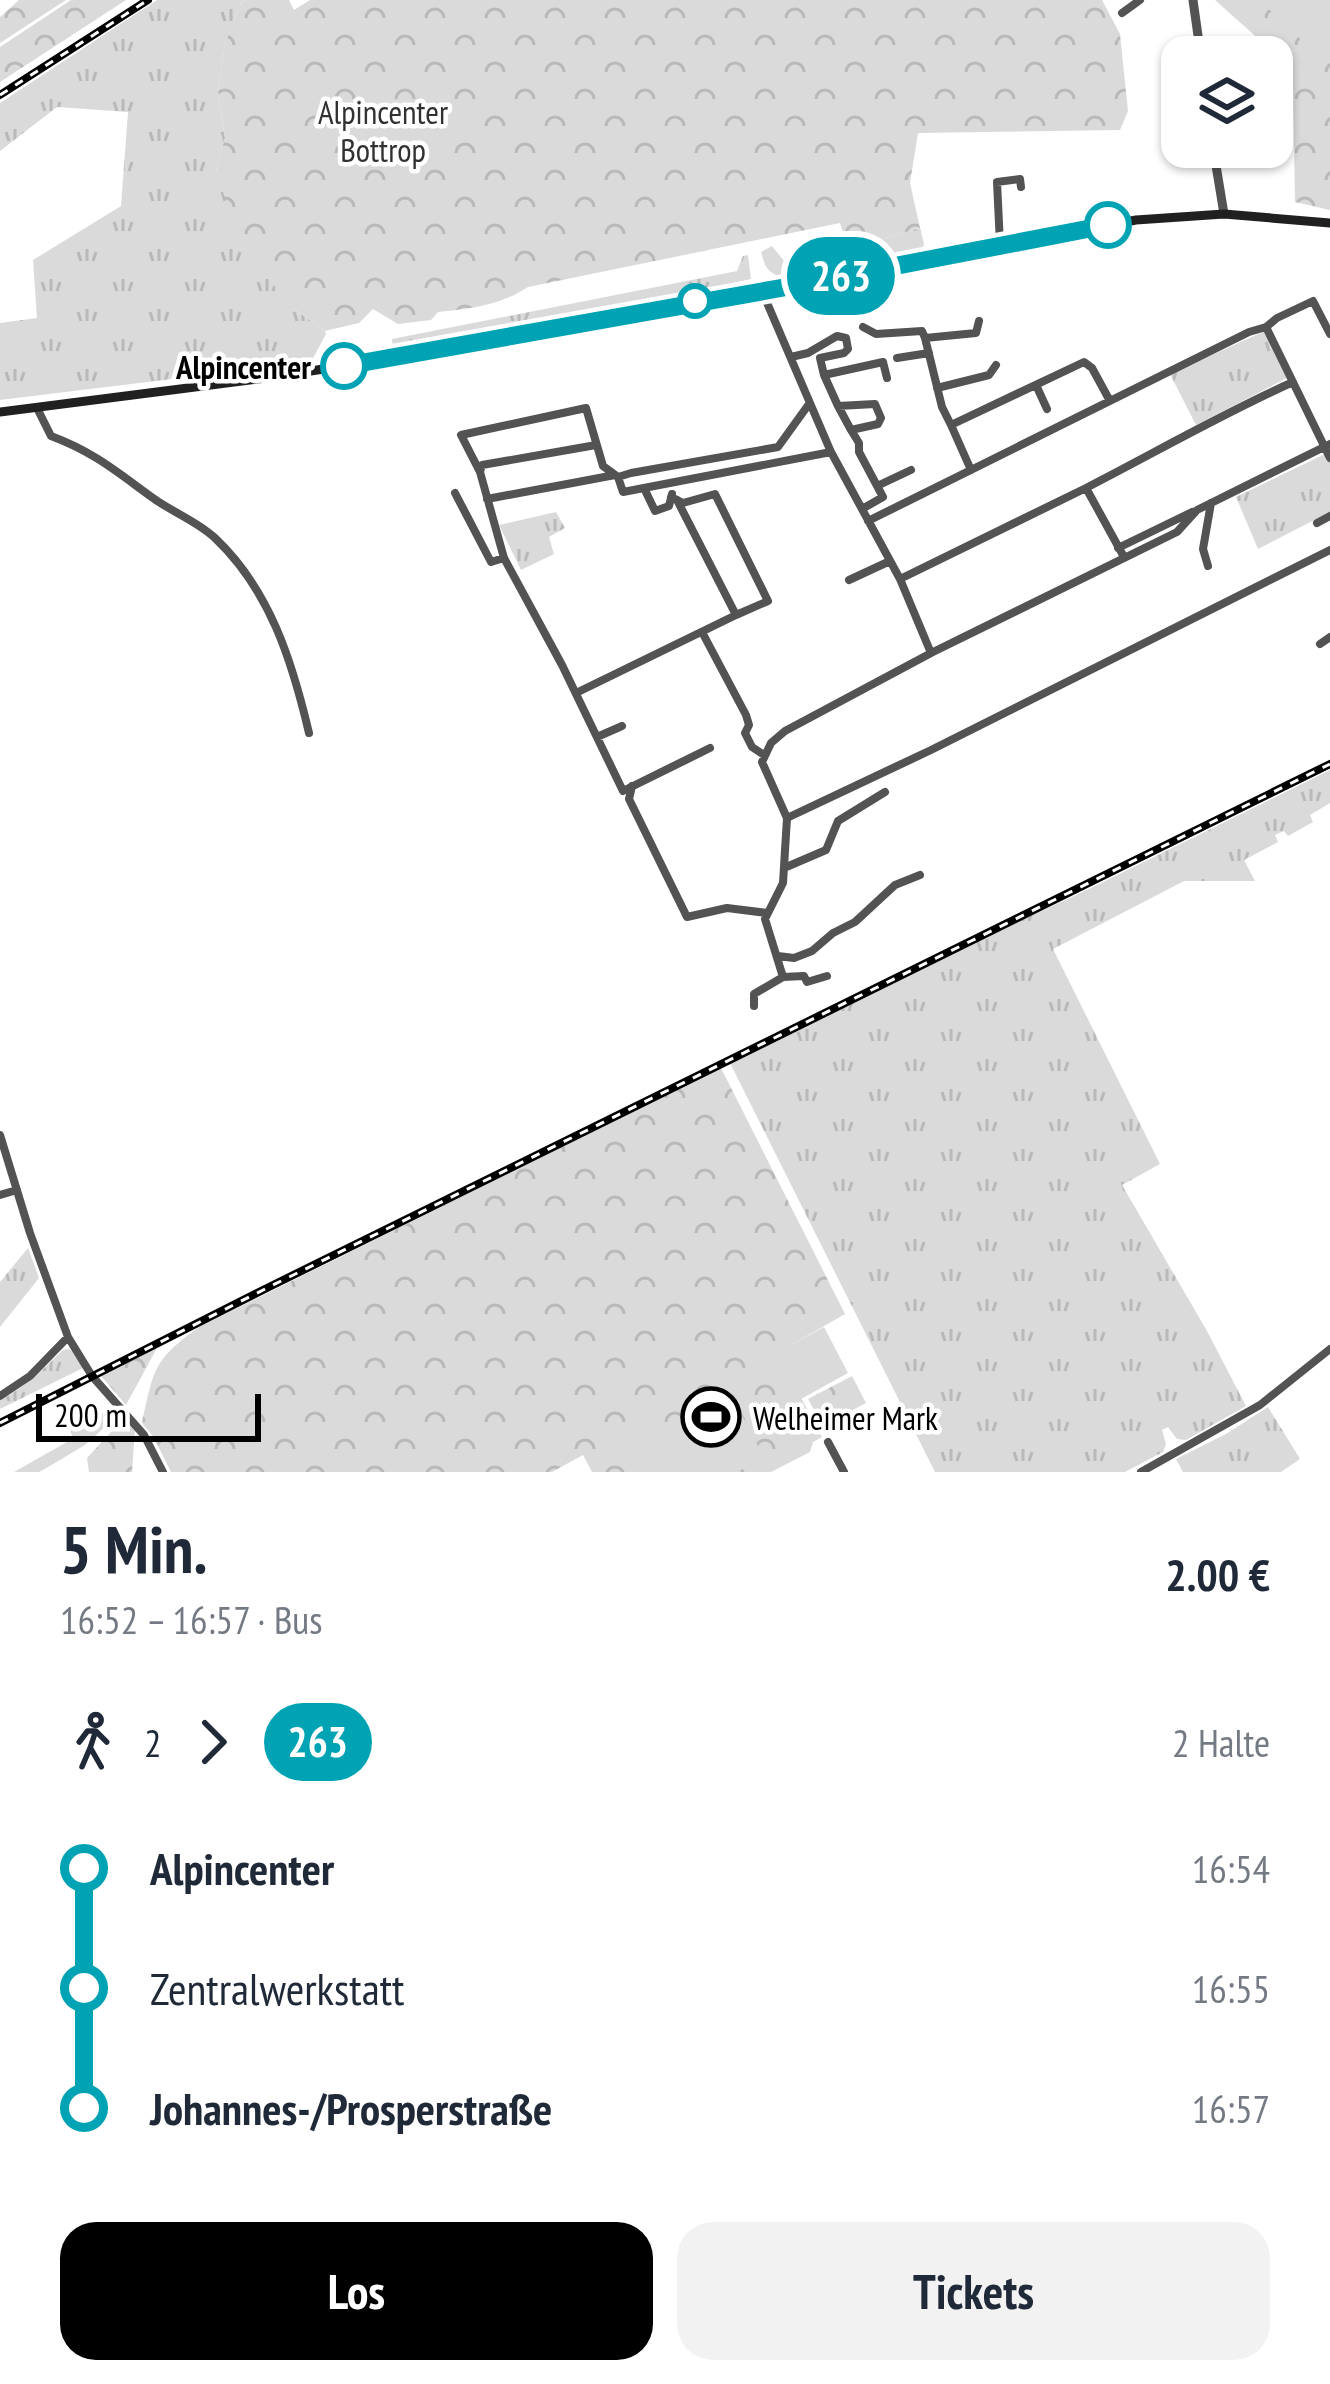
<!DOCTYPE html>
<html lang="de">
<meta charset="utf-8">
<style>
:root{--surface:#fff;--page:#f2f2f3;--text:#1f2937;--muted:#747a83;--accent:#000}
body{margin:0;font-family:"PT Sans Narrow",sans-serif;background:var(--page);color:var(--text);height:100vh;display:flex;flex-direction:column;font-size:45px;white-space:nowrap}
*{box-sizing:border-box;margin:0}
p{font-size:39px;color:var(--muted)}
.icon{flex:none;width:66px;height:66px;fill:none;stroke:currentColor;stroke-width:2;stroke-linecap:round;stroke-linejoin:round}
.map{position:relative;height:1472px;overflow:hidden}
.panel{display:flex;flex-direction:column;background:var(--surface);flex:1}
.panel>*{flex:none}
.badge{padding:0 24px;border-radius:39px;font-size:42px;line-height:78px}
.fabs{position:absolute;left:1161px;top:36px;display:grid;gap:24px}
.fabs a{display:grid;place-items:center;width:132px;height:132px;border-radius:24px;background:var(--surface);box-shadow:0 3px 9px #0004;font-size:60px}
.scale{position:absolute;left:36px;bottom:30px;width:225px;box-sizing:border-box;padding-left:12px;border:6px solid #000;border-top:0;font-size:33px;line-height:42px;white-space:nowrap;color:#000;-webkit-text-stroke:9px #fff;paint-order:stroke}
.map>.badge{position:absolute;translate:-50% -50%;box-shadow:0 0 0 6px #fff}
.legs{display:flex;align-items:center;gap:18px;height:132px;padding:0 60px;font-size:39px}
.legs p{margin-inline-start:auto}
.headline{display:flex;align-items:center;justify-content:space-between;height:204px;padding:0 60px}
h1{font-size:66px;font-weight:600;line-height:90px}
.cta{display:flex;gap:24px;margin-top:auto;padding:24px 60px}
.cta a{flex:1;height:138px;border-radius:36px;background:var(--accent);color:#fff;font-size:48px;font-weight:600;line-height:138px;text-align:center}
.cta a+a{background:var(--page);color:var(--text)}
ul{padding:0 60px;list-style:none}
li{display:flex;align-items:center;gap:42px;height:120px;font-size:45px}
li i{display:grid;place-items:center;width:18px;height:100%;margin:0 15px;background:currentColor}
li i::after{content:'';width:30px;height:30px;margin:-15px;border:9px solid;border-radius:50%;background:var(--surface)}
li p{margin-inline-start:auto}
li:first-child i{background:linear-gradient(#0000 50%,currentColor 0)}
li:last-child i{background:linear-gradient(currentColor 50%,#0000 0)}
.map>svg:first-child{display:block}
.grass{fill:url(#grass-tufts)}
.forest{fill:url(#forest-crowns)}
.garden{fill:#dadada}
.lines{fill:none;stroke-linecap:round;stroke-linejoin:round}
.minor{stroke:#535353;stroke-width:8}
.tertiary{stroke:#535353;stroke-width:9}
.secondary{stroke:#202020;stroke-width:9}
.rail-casing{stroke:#000;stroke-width:8}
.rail{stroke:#fff;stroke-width:3;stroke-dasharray:9;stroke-linecap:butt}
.line-1-casing{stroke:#fff;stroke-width:27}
.line-1{stroke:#00a3b4;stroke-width:18}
.stop-1-dot{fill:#fff;stroke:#00a3b4;stroke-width:6}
.labels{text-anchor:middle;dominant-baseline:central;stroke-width:9;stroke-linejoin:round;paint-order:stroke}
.park-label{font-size:33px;fill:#313131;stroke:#fff}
.stop-label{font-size:33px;font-weight:bold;fill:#000;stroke:#fff;text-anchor:end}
.poi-label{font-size:33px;fill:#000;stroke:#fff;text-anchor:start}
</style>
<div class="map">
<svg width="1330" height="1472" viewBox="0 0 1330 1472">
<defs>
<pattern id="grass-tufts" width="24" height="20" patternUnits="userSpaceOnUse" patternTransform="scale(3)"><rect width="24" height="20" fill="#dadada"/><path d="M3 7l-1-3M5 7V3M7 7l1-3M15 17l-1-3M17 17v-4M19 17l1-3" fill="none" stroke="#b9b9b9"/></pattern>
<pattern id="forest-crowns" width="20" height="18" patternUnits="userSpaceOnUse" patternTransform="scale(3)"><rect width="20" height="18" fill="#dadada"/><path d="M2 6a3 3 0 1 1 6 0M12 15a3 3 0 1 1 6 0" fill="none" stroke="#b9b9b9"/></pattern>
</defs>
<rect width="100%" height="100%" fill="#fff"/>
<!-- grass -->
<path class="grass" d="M157 0H245L241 3 225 45 218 91 225 138 216 169 289 305 325 331 326 334 311 362 0 400V323L37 318 33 260 121 206 128 112 57 107 0 151V103Z
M920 228 924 244 922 249C895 256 797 285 776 275 765 270 764 262 761 252L772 246 785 262 848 249Z
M748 255 751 279 624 308 394 354 392 339 737 271 743 256Z
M1265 331 1289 377 1196 425 1170 374Z
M1327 453 1330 459V512L1258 549 1236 497Z
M556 512 565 528 549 537 554 554 521 570 499 525Z
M1330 770V803L1310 815 1313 822 1288 836 1284 831 1275 835 1278 842 1244 860 1255 881H1184L1053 949 1160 1164 1122 1185 1207 1331 1246 1406 1186 1440 1177 1439 1168 1427 1162 1430 1166 1444 1163 1452 1125 1472H935L730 1063 901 976 1089 889Z
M28 1248 39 1278 0 1327V1282Z
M68 1349 72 1351 83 1368 0 1409V1400C25 1388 43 1369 63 1350Z
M1268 1407 1300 1459 1281 1472H1183L1176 1459 1226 1434Z
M110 1408 120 1413 85 1445 48 1467 39 1472H14L74 1438 64 1422 67 1421 79 1431Z"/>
<!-- forest -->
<path class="forest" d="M19 0H66L0 43V17Z
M71 0H126L0 82V47Z
M245 0H289L294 10 310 0H1102L1120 34 1128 111 1120 130 918 133 910 183 920 228 848 249 840 223 528 287C501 305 470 309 438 312L431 320 398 324 373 309 359 323 325 331 289 305 236 236 216 168 225 138 218 91 225 44 241 3Z
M1201 0H1330V210L1295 202 1293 82 1282 60 1215 0Z
M721 1068 845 1314 777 1353 822 1437 813 1442 810 1452 771 1472H592L583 1455 552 1472H171L153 1436 142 1423C154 1369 153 1360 199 1327Z
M157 1348 126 1405 101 1376Z
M852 1376 866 1403 823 1426 808 1399Z
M124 1418 135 1428 132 1472H89L87 1458Z"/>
<!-- garden -->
<path class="garden" d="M1259 0H1330V58L1326 63Z
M824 1327 848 1373 801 1399 776 1353Z
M730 1392 764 1458 737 1472H646L630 1442Z"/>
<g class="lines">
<!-- minor -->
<path class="minor" d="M1122 13 1140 0
M1000 244 997 182 1020 179 1021 187
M762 291 831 452 900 579 931 653 1177 532 1197 510 1330 444
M863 327 876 334 922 331 925 338
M1330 334 1313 301 1277 318 1266 327 1330 458
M791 357 808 353 837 336 846 338 848 349 844 353 820 358 824 375 883 362 887 378
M897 358 929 353
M824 375 838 406 875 404 881 418 878 424 851 430 838 406
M1036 385 1047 409
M937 388 989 375 996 365
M37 408 51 436C94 452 117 472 153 498 172 512 197 521 215 538 270 590 292 661 309 733
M951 425 942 407 925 338 976 333 979 321
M851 430 859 443V452L883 497 862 509
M596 445 482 465 480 472 504 558 562 665 623 791 710 748
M971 470 951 425 1084 362 1092 368 1110 401
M480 472 461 435 586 408 603 466 618 477 623 492 831 452
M618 477 631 473 778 447 809 404
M877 486 911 470
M644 488 655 511 669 506 672 494
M1086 488C1156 452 1222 414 1293 382
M455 493 491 562 504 558
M671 497 683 503 715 494 768 601 736 615 677 500
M487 499 615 475
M868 521 1249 332 1266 327
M1317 523 1330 516
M1118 548 1192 512
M1208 566 1203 549 1211 503
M900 579 1086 488 1124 557
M849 580 890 561
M702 632 746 715 749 725 745 733 752 747 764 755
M1320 644 1330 637
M576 693 736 615
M597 737 622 726
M632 786 629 799 687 917 727 908 767 913
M787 818 762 762 771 743 785 731 933 652
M784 868 826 850 838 821 885 792
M778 956 794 958 812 951 833 933 855 922 895 885 920 875
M827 976 807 982 804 976 783 977 765 919 783 883 787 818 931 750 1330 550
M754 1006V994L783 977
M0 1135 30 1233 68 1337 92 1376 144 1435 163 1472
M0 1195 17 1190
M0 1396 30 1376 68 1337
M828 1442 844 1472
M1141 1472 1260 1405 1330 1349"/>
<!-- tertiary -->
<path class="tertiary" d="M1193 0 1201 57
M1213 147 1224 214"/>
<!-- secondary -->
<path class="secondary" d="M0 412 273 377 443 350 1136 220 1224 214 1330 223"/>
<defs>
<path id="rail" d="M0 95 148 0
M0 1423 271 1286 1330 764"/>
</defs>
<!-- rail casing -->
<use href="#rail" class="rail-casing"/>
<!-- rail -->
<use href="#rail" class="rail"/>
</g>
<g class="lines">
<defs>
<path id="line-1" d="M344 366 781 288 1108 225"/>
</defs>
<!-- line-1 casing -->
<use href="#line-1" class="line-1-casing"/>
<!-- line-1 -->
<use href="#line-1" class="line-1"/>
</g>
<!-- icons -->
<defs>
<symbol id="stadium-ring" viewBox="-11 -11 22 22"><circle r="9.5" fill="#fff" stroke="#000" stroke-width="1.5"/><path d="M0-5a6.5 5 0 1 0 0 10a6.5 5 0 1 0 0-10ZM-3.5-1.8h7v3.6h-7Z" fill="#000"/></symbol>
</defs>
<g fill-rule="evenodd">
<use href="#stadium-ring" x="678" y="1384" width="66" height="66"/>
</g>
<!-- markers -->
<g class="stop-1-dot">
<circle cx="1108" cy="225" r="21"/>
<circle cx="695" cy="301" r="15"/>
<circle cx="344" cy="366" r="21"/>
</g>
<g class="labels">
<!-- park labels -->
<g class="park-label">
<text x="383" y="111">Alpincenter<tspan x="383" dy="38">Bottrop</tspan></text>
</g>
<!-- stop labels -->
<g class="stop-label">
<text x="311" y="366">Alpincenter</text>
</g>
<!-- poi labels -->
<g class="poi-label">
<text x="753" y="1417">Welheimer Mark</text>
</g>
</g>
</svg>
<div class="fabs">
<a><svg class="icon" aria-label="layers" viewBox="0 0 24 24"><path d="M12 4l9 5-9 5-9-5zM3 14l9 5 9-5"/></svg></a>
</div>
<div class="scale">200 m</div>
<b class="badge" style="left:841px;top:276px;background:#00a3b4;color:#fff">263</b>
</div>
<section class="panel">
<div class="headline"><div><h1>5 Min.</h1><p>16:52 – 16:57 · Bus</p></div><b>2.00 €</b></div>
<div class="legs"><svg class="icon" aria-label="walk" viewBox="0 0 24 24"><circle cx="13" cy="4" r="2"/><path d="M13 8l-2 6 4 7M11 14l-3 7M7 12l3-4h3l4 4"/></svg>2<svg class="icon" aria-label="forward" viewBox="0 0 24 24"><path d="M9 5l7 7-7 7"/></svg><b class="badge" style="background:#00a3b4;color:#fff">263</b><p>2 Halte</p></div>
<ul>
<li><i style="color:#00a3b4"></i><b>Alpincenter</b><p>16:54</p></li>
<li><i style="color:#00a3b4"></i><span>Zentralwerkstatt</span><p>16:55</p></li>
<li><i style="color:#00a3b4"></i><b>Johannes-/Prosperstraße</b><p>16:57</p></li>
</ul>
<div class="cta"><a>Los</a><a>Tickets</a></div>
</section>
